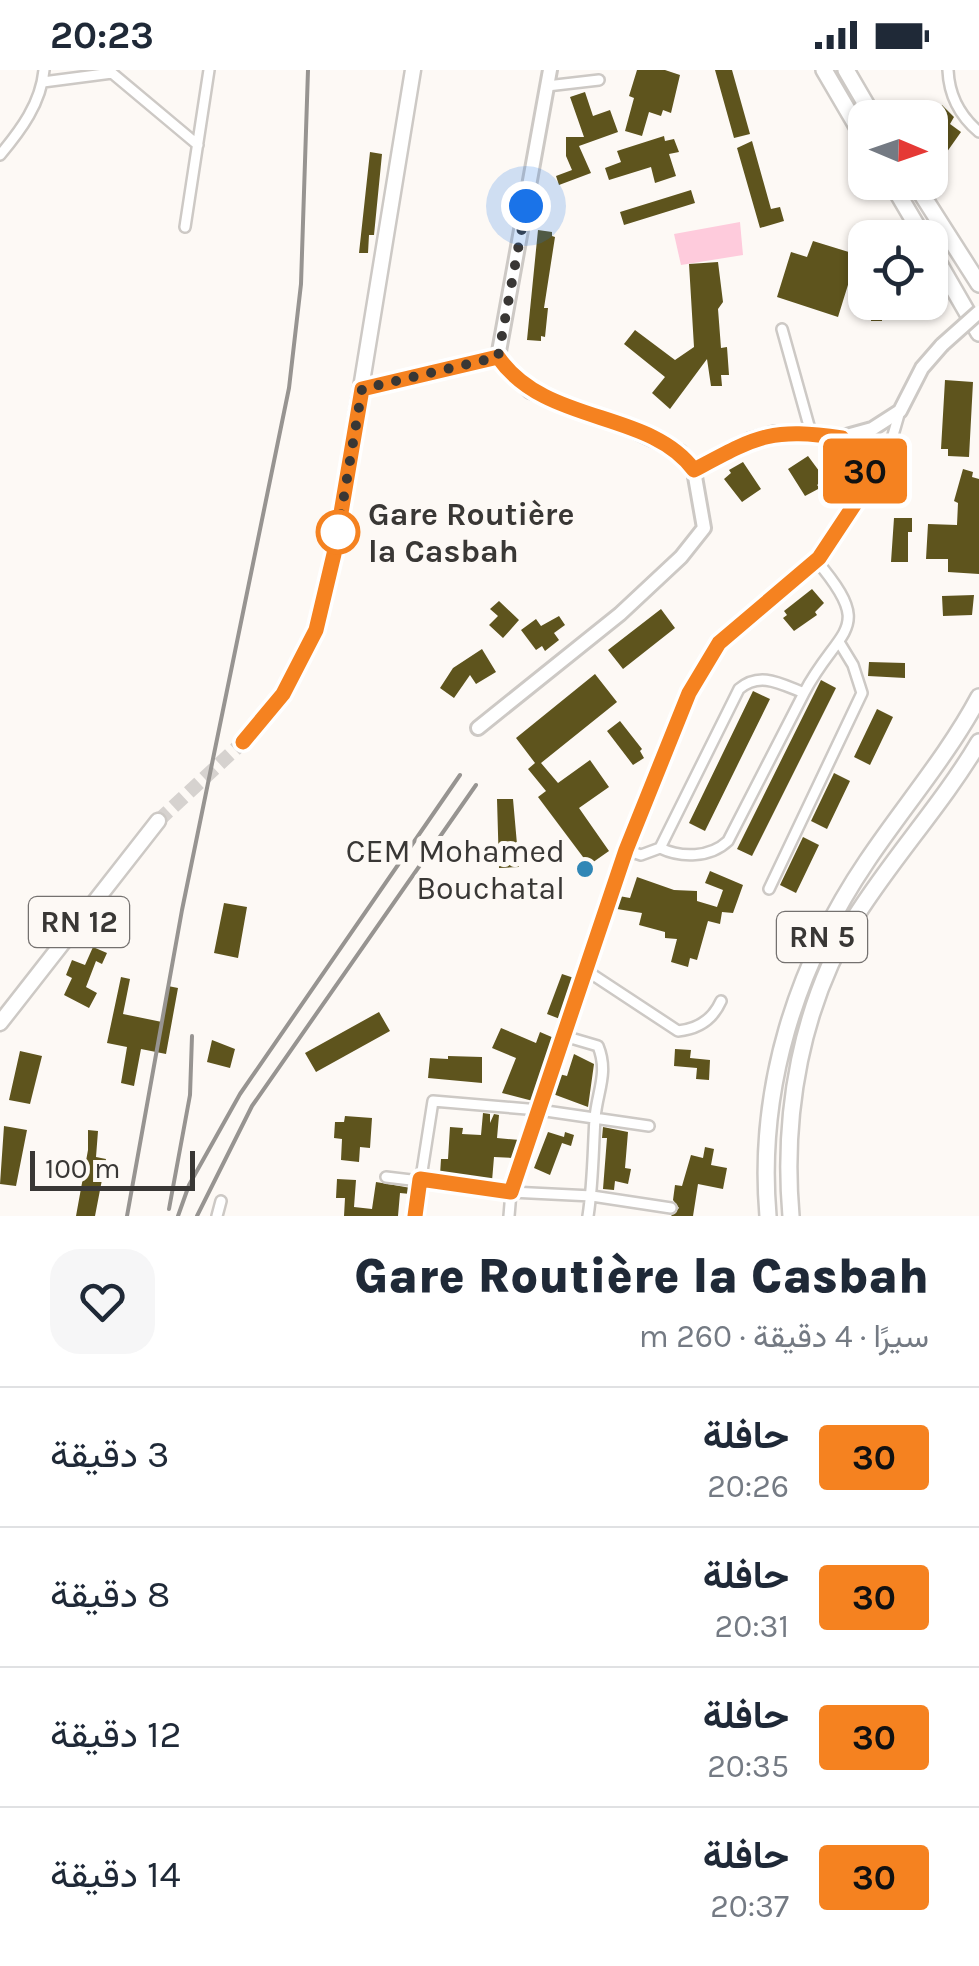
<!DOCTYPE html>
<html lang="ar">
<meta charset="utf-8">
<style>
:root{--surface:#fff;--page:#f6f6f7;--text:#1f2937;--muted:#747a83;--line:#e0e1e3}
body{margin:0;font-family:Karla,Vazirmatn,sans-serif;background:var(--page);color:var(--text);direction:rtl;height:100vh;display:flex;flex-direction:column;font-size:38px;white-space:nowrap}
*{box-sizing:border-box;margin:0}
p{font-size:32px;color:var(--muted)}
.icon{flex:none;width:55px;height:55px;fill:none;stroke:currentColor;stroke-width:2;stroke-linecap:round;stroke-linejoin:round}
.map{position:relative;height:1146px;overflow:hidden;direction:ltr}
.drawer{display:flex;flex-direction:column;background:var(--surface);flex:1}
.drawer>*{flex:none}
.badge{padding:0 20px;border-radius:8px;font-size:35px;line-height:65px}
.needle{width:65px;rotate:92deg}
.fabs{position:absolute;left:848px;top:30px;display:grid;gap:20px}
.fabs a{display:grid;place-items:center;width:100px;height:100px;border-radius:20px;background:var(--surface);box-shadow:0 2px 8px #0004;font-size:50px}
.scale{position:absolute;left:30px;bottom:25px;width:165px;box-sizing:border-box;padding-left:10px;border:5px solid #393735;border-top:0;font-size:28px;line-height:35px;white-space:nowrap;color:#393735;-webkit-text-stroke:8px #fdf9f5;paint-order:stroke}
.you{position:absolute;width:50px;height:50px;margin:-25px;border:8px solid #fff;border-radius:50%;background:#1a73e8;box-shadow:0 0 0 15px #1a73e833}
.map>.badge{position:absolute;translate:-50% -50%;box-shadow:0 0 0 5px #fff}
.round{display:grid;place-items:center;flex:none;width:105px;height:105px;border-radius:30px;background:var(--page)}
.summary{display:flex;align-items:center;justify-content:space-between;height:170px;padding:0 50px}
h1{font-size:48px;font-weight:800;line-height:75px}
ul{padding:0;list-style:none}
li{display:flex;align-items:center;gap:30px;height:140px;padding:0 50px;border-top:2px solid var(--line)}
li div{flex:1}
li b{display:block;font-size:38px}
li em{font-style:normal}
li .badge{min-width:110px;font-weight:700;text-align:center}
.status{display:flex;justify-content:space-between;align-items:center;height:70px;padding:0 50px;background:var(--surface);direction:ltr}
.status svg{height:28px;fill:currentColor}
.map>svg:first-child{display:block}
.green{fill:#fecbdc}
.building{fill:#5e541d}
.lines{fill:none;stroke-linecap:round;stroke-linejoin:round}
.primary-tunnel{stroke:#d6d2cf;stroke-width:14;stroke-dasharray:14 7;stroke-linecap:butt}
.street-casing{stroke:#cdc9c5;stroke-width:14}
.secondary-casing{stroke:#cdc9c5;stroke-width:18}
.primary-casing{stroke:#cdc9c5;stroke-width:19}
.highway-casing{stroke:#cdc9c5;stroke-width:20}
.street{stroke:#fff;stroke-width:9}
.secondary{stroke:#fff;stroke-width:12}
.primary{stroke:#fff;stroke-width:14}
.highway{stroke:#fff;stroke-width:15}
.rail{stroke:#979491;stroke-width:4}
.secondary-bridge-casing{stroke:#cdc9c5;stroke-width:18;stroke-linecap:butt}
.secondary-bridge{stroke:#fff;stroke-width:12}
.line-casing{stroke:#fff;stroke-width:22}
.line{stroke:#f58220;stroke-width:15}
.walk{stroke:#393735;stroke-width:10;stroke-dasharray:0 18}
.stop-dot{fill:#fff;stroke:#f58220;stroke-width:5}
.poi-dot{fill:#3187b6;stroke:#fdf9f5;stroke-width:4}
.labels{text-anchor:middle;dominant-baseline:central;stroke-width:10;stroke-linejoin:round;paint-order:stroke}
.shield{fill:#fdf9f5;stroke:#74716f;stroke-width:2.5}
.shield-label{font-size:30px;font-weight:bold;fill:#393735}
.stop-label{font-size:32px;font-weight:bold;fill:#393735;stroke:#fdf9f5;text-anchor:start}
.poi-label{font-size:32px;fill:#393735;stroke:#fdf9f5;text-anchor:end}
</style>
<div class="status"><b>20:23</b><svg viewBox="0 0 49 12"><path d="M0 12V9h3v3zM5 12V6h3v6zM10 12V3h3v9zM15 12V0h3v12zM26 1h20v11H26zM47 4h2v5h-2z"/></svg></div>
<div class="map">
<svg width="979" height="1146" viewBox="0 0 979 1146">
<rect width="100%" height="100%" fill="#fdf9f5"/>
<!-- green -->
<path class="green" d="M740 152 743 185 681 195 674 164Z"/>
<!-- building -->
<path class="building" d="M637 0H665L680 5 671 43 663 40 661 46 649 42 642 66 625 61 634 28 629 26Z
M715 0H732L750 64 734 68Z
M585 22 593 46 610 40 618 62 579 76 591 103 559 115 556 106 572 100 566 86V67H584L570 27Z
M942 35 954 47 950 54 961 62 944 86 932 78 936 72 930 67V52Z
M664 66 665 71 674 69 679 82 669 84 676 106 655 113 651 97 609 110 605 98 621 92 617 81Z
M752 71 771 139 780 137 784 151 760 158 737 78Z
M370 82 382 84 374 165H369L368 183H359Z
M691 120 695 133 624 155 620 142Z
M538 160 552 162V166L555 167 544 238H548L545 267 541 266V271L527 270Z
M813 171 865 187V201L855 198 852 202 838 247 777 227 791 182 807 187Z
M718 192 723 232 718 239 721 278 727 277 729 305H721L722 316H711L707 289 670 339 652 323 665 307 624 274 635 260 675 290 694 277 689 194Z
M872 232H916L915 250 882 248V251H871Z
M945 310 973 312 969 387 948 386V379H941Z
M808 386 825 409 817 415 820 418 805 426 788 399Z
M743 392 761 419 742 432 724 409 731 403 729 400Z
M963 399 973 402 972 407 979 409V504L948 502V489H926L928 454 957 455 958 433 954 431Z
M894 448H912V462H908V492H891Z
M812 519 824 533 815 542 817 545 794 561 783 548 787 545 784 541Z
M974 525 972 545 943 546 942 526Z
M499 531 519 550 503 568 489 555 498 546 490 539Z
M661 539 675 558 623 599 608 580Z
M559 546 565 555 554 563 559 570 545 581 542 576 536 580 521 560 536 549 541 556Z
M482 579 496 602 476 614 470 605 454 628 440 618 453 598Z
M869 592 905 593V608L868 606Z
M595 604 617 632 541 693 558 713 590 690 609 717 579 738 609 781 589 795 538 727 546 721 528 699 535 693 516 668Z
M821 610 836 618 752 786 737 779Z
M753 621 770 629 705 761 689 753Z
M877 639 893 647 870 695 854 687Z
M620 651 642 679 640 681 644 688 633 695 607 661Z
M834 703 850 711 827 759 811 751Z
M497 729H513L519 797 499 798Z
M803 767 819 775 796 823 780 815Z
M710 801 743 815 733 843 722 842 720 854 708 851 697 890 690 888 688 897 671 892 677 869 665 868V862L639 855 642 843 617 839 619 826 630 828 637 807 674 820 697 821V831L717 837 723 820 705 813Z
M224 833 247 837 238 888 214 883Z
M93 877 107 883 102 894 96 891 86 917 97 923 89 938 64 925 72 908 66 905 72 890 85 895Z
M562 904 574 908 560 949 547 944Z
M121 907 130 909 123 944 162 952 168 916 178 918 166 984 141 979 134 1016 121 1013 127 977 107 973Z
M379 942 390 961 316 1002 305 983Z
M501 958 536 973 540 962 554 968 533 1031 502 1023 516 988 492 978Z
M212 970 235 979 230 998 207 992Z
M675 979 691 980 690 988 710 990 709 1010 696 1009 697 998 674 996Z
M20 981 42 986 30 1034 9 1030Z
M574 984 594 994 588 1037 553 1024 559 1004 567 1006Z
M448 986 482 987V1013L428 1008 430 988 448 989Z
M483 1043 490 1044V1053L494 1044 499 1045 497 1068 520 1070 514 1088 494 1087 492 1111 440 1105 441 1089H448L450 1057 463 1058 462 1064 481 1065Z
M345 1046 372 1048 370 1078 360 1077 359 1092 341 1090 342 1069 334 1068 335 1052H344Z
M4 1056 27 1060 16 1116 0 1114Z
M603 1057 628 1062 625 1098 631 1099 628 1114 615 1111 614 1120 603 1119 607 1068H602Z
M88 1060 98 1061 96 1087 106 1089 95 1146H76L88 1080Z
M548 1062 564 1067 565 1062 574 1065 571 1076 562 1073 550 1105 534 1098Z
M705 1077 714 1079 711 1095 727 1098 723 1119 698 1114 693 1146H671L679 1138 673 1130 675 1115 682 1116 691 1085 703 1088Z
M337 1109 356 1110 354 1137 372 1139 376 1112 411 1118 410 1124 400 1123 398 1146H344L345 1128H336Z"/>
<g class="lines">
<!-- primary-tunnel -->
<path class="primary-tunnel" d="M158 751 243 672"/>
<defs>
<path id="street" d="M948 0C949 25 960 46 979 62
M43 12 112 3 198 75
M547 16 599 10
M0 85C21 60 41 33 44 0
M185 157 209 0
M782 259 811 363
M843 367 863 393 868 415
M660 778C681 788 710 788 728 771L804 623
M626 780 641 785 660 778 739 619C760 601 781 614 804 623 839 556 877 562 816 490
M769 819 862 623 853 595 839 572
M587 901 678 961C698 959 713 949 721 931
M564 966 598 976C609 1003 597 1022 595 1048 593 1081 593 1114 588 1146
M386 1107 511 1122 592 1126 671 1138
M217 1146 221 1131
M415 1146 433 1031 539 1040 649 1056
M509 1146 511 1122 626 780 689 623 719 573 819 488 889 379 900 341"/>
<path id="secondary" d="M361 319 498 287
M694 401 750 370 775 363 843 367 872 359 900 341 922 298 942 275
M478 658 620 544 681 487 704 458 694 401 680 382 622 355 530 321 498 287 550 0"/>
<path id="primary" d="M243 672 283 624 316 560 334 483 413 0
M0 953 158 751"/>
<path id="highway" d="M824 0 865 70
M846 0 874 48
M891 112 924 168
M914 112 979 214
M930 178 979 263
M768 1146C757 1019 796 896 867 791 904 736 948 685 979 627
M791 1146C782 1043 801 935 856 846 894 786 943 733 979 672"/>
</defs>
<!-- street casing -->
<use href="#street" class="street-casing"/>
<!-- secondary casing -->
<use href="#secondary" class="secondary-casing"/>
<!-- primary casing -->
<use href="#primary" class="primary-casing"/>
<!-- highway casing -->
<use href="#highway" class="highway-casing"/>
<!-- street -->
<use href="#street" class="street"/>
<!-- secondary -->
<use href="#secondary" class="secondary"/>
<!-- primary -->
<use href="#primary" class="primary"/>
<!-- highway -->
<use href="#highway" class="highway"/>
<!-- rail -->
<path class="rail" d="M169 1139 190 1025 192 966
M127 1146 182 840 289 318 301 214 308 0
M178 1146 189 1115 240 1024 460 705
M197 1146 252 1036 476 715"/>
<defs>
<path id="secondary-bridge" d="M942 275 979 242"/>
</defs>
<!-- secondary-bridge casing -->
<use href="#secondary-bridge" class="secondary-bridge-casing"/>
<!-- secondary-bridge -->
<use href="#secondary-bridge" class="secondary-bridge"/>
</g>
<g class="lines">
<defs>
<path id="line" d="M243 672 283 624 316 560 334 484 362 319 498 287C546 356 649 339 694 400 756 367 770 357 842 368L863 393 868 414 819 488 719 573 689 623 626 780 511 1122 420 1109 415 1146"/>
</defs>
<!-- line casing -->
<use href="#line" class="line-casing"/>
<!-- line -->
<use href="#line" class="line"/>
<!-- walk -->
<path class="walk" d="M338 462 362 319 498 287 526 136"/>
</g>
<!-- markers -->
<circle class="stop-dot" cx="338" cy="462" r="20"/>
<circle class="poi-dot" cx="585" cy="799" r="10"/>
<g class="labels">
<!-- shield labels -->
<g class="shield">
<rect x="29" y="827" width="100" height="50" rx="8"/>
<rect x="777" y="842" width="90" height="50" rx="8"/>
</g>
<g class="shield-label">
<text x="79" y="852">RN 12</text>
<text x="822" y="867">RN 5</text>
</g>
<!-- stop labels -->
<g class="stop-label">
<text x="368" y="444">Gare Routière<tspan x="368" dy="37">la Casbah</tspan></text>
</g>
<!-- poi labels -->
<g class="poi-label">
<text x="565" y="781">CEM Mohamed<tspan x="565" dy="37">Bouchatal</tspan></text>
</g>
</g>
</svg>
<div class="fabs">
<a><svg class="needle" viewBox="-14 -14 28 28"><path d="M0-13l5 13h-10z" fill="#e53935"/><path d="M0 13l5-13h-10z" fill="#747a83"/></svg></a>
<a><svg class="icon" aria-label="locate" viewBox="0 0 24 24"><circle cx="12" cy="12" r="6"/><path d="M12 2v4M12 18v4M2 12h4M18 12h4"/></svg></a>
</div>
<div class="scale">100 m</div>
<div class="you" style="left:526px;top:136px"></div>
<b class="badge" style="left:865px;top:401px;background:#f58220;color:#111">30</b>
</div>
<section class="drawer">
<div class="summary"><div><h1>Gare Routière la Casbah</h1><p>سيرًا · 4 دقيقة · 260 m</p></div><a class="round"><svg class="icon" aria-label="heart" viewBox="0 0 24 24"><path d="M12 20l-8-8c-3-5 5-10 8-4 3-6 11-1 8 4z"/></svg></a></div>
<ul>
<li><span class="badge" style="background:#f58220;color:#111">30</span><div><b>حافلة</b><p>20:26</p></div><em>3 دقيقة</em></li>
<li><span class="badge" style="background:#f58220;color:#111">30</span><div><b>حافلة</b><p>20:31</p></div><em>8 دقيقة</em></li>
<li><span class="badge" style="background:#f58220;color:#111">30</span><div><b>حافلة</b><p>20:35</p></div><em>12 دقيقة</em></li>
<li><span class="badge" style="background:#f58220;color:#111">30</span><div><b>حافلة</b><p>20:37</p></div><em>14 دقيقة</em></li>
</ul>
</section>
